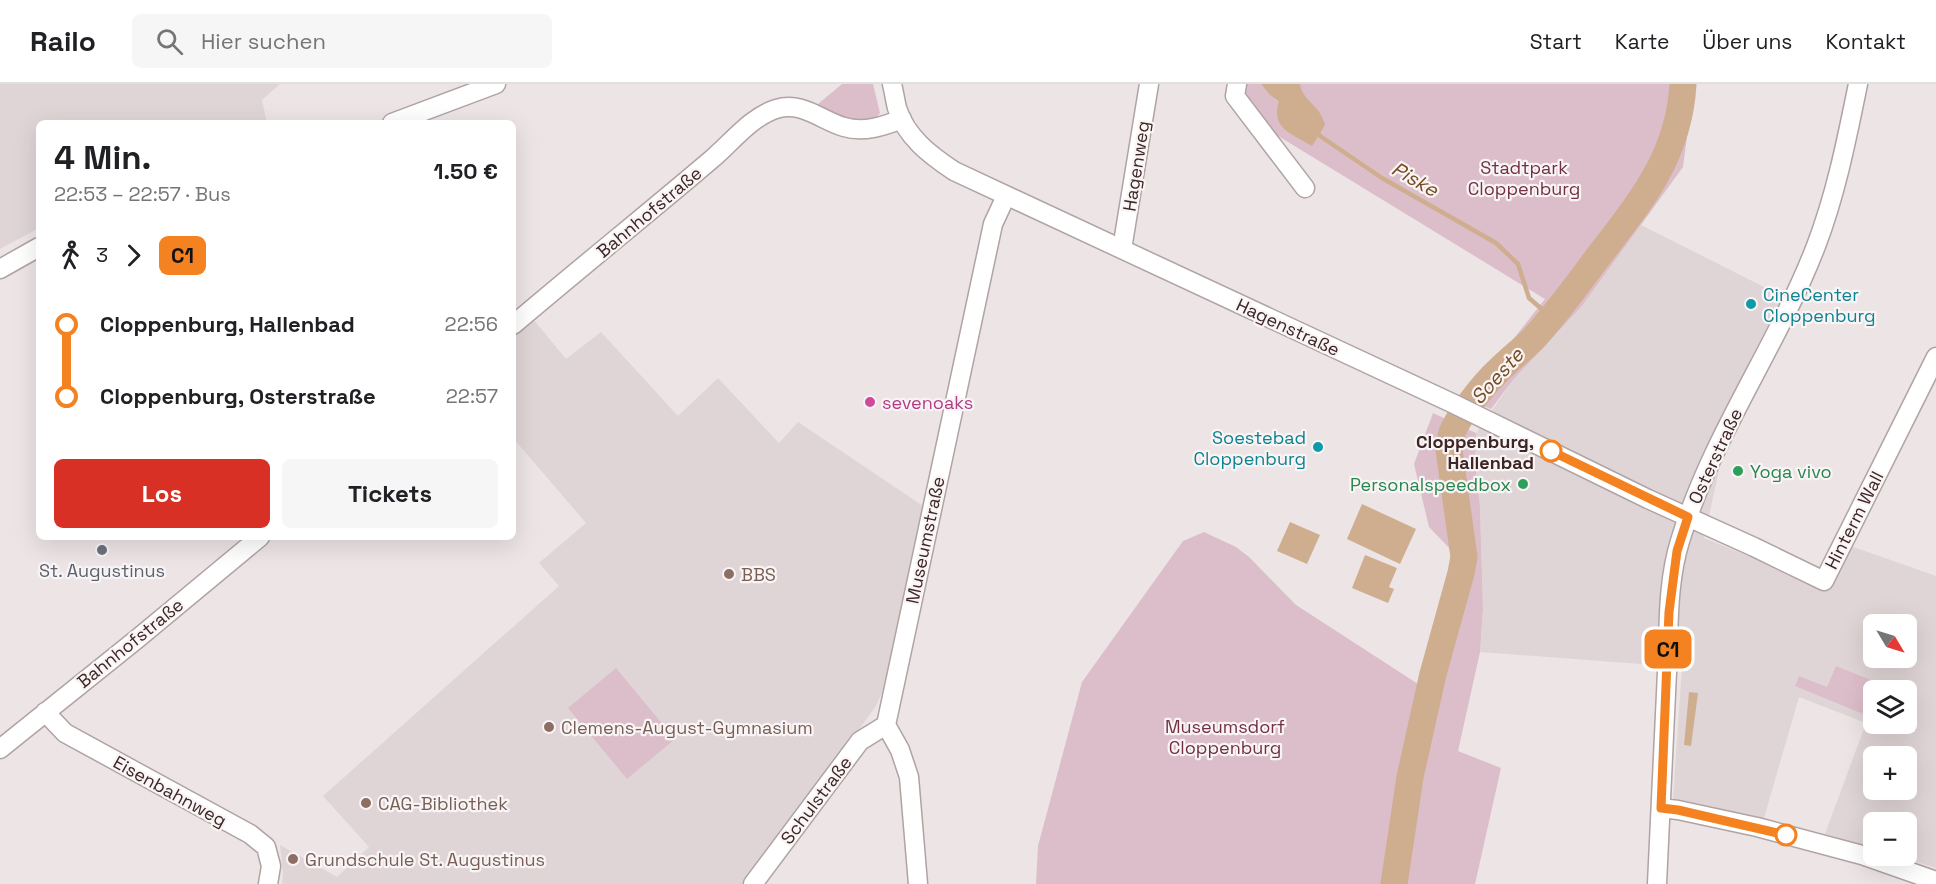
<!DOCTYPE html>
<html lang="de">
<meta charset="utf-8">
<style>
:root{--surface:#fff;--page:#f6f6f6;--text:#202124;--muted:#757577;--line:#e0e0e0;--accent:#d93025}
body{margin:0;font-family:"Space Grotesk",sans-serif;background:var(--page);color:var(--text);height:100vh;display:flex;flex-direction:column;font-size:22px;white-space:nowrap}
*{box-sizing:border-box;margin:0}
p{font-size:20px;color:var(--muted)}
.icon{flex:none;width:33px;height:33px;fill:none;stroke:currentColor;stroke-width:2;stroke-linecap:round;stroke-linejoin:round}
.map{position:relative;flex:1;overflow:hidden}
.side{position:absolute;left:36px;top:36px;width:480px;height:420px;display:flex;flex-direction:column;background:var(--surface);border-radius:9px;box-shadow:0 6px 24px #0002}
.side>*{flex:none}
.badge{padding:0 12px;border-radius:9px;font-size:21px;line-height:39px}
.needle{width:39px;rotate:128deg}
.controls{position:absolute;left:1863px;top:530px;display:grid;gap:12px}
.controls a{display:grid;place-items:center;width:54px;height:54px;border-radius:9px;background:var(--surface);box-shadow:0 6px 24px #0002;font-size:30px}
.map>.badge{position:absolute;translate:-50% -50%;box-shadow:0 0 0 3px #fff}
.legs{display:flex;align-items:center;gap:9px;height:66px;padding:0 18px;font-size:20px}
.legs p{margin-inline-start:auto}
.headline{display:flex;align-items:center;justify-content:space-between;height:102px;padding:0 18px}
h1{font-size:33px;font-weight:800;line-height:45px}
.button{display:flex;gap:12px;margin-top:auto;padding:12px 18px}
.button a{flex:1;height:69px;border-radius:9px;background:var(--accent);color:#fff;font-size:24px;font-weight:800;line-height:69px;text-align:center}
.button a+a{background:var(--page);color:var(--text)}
ul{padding:0 18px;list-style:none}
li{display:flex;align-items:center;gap:21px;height:72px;font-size:22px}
li i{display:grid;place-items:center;width:9px;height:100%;margin:0 8px;background:currentColor}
li i::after{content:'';width:15px;height:15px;margin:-8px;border:4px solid;border-radius:50%;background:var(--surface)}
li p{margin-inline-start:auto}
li:first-child i{background:linear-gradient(#0000 50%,currentColor 0)}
li:last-child i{background:linear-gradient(currentColor 50%,#0000 0)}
header{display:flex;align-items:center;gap:36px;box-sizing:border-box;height:84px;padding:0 30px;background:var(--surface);border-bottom:2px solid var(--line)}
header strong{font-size:28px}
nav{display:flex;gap:33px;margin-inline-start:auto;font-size:21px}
.search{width:420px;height:54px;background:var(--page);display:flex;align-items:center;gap:15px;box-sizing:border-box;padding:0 21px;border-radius:9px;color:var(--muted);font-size:22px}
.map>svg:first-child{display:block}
.built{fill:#e0d5d6;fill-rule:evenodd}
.green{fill:#dcbeca}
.water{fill:#ceae8f}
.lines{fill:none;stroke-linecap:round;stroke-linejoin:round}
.stream{stroke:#ceae8f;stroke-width:4.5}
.river{stroke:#ceae8f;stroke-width:27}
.minor-casing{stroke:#b0a3a3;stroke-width:21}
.minor{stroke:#fff;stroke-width:18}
.line-1-casing{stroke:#fff;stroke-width:14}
.line-1{stroke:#f58220;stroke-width:9}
.culture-dot{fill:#0f9aa8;stroke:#f9f4f5;stroke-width:2}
.hotel-dot{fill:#d1479c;stroke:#f9f4f5;stroke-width:2}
.stop-1-dot{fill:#fff;stroke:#f58220;stroke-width:3}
.leisure-dot{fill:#2e9e5b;stroke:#f9f4f5;stroke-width:2}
.worship-dot{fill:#6b7280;stroke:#f9f4f5;stroke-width:2}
.education-dot{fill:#8d6e63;stroke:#f9f4f5;stroke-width:2}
.labels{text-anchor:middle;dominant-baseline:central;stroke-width:4.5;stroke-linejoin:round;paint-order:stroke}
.street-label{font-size:18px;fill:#3d2624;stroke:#f9f4f5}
.park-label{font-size:18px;fill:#723042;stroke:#f9f4f5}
.culture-label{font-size:18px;fill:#0d838f;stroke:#f9f4f5;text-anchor:start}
.hotel-label{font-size:18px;fill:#b23c85;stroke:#f9f4f5;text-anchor:start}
.stop-label{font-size:18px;font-weight:bold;fill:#3d2624;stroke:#f9f4f5;text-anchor:end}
.leisure-label{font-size:18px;fill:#27864d;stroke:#f9f4f5;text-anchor:start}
.worship-label{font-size:18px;fill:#5b616d;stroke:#f9f4f5}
.education-label{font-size:18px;fill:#785e54;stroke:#f9f4f5;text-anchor:start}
.water-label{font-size:20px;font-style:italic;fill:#764c21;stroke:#f9f4f5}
</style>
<header>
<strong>Railo</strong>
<div class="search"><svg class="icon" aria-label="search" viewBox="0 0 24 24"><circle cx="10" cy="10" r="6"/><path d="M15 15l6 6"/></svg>Hier suchen</div>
<nav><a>Start</a><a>Karte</a><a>Über uns</a><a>Kontakt</a></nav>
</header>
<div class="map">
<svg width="1936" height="800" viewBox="0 0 1936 800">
<rect width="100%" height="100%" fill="#ece4e5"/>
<!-- built -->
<path class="built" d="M0 0H280L262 16 267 39H39V144L0 165Z
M1641 141 1774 208 1804 217 1722 373 1704 454 1819 501 1845 460 1936 492V784L1894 771H1906V738H1874L1873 765 1825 750 1866 639 1799 613 1764 734 1673 715 1682 583 1480 568 1483 525 1480 423 1475 377 1476 349 1513 296 1582 222ZM1874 540H1906V573H1874ZM1874 606H1906V639H1874ZM1874 672H1906V705H1874Z
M533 235 566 275 601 248 678 332 718 294 779 359 798 338 923 422 888 595 876 622 746 800H282L283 789 280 761 337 793 369 763 323 712 559 502 539 479 586 439 513 354V251Z"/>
<!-- green -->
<path class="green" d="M842 0H873L880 29C867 49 833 30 818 23V20Z
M1245 0H1694L1683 83 1582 222 1513 296 1491 325 1466 315 1545 215 1260 41 1242 21Z
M1433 329 1476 349 1475 377 1480 423 1483 525 1480 568 1458 667 1501 684 1475 800H1036L1038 762 1082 598 1183 457 1204 448 1236 463 1249 473 1296 521 1418 600 1454 469 1429 443 1414 380Z
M1836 582 1888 603 1887 606H1874L1873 634 1795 602 1799 592 1827 603Z
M616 584 675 655 627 695 568 624Z"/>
<!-- water -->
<path class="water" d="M1261 0H1300C1303 18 1320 20 1325 41L1312 62C1293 50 1270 45 1279 17L1270 11Z
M1362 420 1416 445 1400 480 1347 455Z
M1290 438 1320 451 1307 480 1277 467Z
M1365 471 1397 484 1389 503 1394 505 1388 519 1352 504Z
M1689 608 1698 609 1691 662 1684 661Z"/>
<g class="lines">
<!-- stream -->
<path class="stream" d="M1318 49 1320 52 1382 94 1496 159 1518 180 1529 214 1552 234"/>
<!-- river -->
<path class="river" d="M1394 800 1410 693 1433 590 1461 489 1464 473 1449 366C1450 361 1450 356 1451 352 1456 334 1485 299 1499 286 1510 275 1522 266 1533 255 1557 229 1577 201 1598 173 1640 118 1679 73 1683 0"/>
<defs>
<path id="minor" d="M892 0C894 8 895 16 897 24 906 53 930 71 954 87L1454 320 1648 415 1754 463 1824 497 1936 273
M1237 0 1235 12 1305 104
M392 39 496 0
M1122 165 1149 0
M0 185 39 163
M513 241C579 185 646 131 712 75 732 58 751 33 776 25 803 17 820 36 844 43 864 49 884 42 902 35
M45 628 65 649 250 750 266 763 271 782 268 800
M0 665 137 555 260 453
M1661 724 1678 726 1757 743 1862 771 1936 797
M753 800 860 657 886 641
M918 800 909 693 900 666 886 641 993 140 1006 112
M1657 800C1661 729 1664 658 1667 588 1669 544 1667 499 1680 457 1711 353 1777 263 1816 162 1836 110 1847 54 1858 0"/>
</defs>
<!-- minor casing -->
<use href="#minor" class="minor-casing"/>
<!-- minor -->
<use href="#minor" class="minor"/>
</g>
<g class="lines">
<defs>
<path id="line-1" d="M1551 367 1688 433 1677 467 1669 528 1661 724 1678 726 1786 751"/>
</defs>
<!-- line-1 casing -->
<use href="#line-1" class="line-1-casing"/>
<!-- line-1 -->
<use href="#line-1" class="line-1"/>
</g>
<!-- markers -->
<g class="culture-dot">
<circle cx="1751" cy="220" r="6"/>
<circle cx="1318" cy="363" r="6"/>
</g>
<circle class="hotel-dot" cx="870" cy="318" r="6"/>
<g class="stop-1-dot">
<circle cx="1551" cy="367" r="10"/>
<circle cx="1786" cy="751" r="10"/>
</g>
<g class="leisure-dot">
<circle cx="1738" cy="387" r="6"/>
<circle cx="1523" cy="400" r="6"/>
</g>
<circle class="worship-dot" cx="102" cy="466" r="6"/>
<g class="education-dot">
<circle cx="729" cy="490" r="6"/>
<circle cx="549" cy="643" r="6"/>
<circle cx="366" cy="719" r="6"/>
<circle cx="293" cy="775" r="6"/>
</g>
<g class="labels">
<!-- street labels -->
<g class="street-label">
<text transform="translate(1136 82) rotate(-81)">Hagenweg</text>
<text transform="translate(649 128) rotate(-40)">Bahnhofstraße</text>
<text transform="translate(1288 243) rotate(25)">Hagenstraße</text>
<text transform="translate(1715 372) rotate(-65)">Osterstraße</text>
<text transform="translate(1854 436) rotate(-63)">Hinterm Wall</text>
<text transform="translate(925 456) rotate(-78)">Museumstraße</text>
<text transform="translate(130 559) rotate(-39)">Bahnhofstraße</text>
<text transform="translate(170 707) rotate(29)">Eisenbahnweg</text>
<text transform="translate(816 716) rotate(-53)">Schulstraße</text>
</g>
<!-- park labels -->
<g class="park-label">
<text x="1524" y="83">Stadtpark<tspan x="1524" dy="21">Cloppenburg</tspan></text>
<text x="1225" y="642">Museumsdorf<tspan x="1225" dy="21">Cloppenburg</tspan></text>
</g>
<!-- culture labels -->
<g class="culture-label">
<text x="1763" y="210">CineCenter<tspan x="1763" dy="21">Cloppenburg</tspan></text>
<text x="1306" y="353" text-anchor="end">Soestebad<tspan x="1306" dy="21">Cloppenburg</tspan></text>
</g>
<!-- hotel labels -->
<g class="hotel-label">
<text x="882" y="318">sevenoaks</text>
</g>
<!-- stop labels -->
<g class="stop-label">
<text x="1534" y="357">Cloppenburg,<tspan x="1534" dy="21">Hallenbad</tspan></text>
</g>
<!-- leisure labels -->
<g class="leisure-label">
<text x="1750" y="387">Yoga vivo</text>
<text x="1511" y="400" text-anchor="end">Personalspeedbox</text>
</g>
<!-- worship labels -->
<g class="worship-label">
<text x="102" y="486">St. Augustinus</text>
</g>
<!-- education labels -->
<g class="education-label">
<text x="741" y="490">BBS</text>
<text x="561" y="643">Clemens-August-Gymnasium</text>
<text x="378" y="719">CAG-Bibliothek</text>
<text x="305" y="775">Grundschule St. Augustinus</text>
</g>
<!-- water labels -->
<g class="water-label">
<text transform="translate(1415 95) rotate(30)">Piske</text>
<text transform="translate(1497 292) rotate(-48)">Soeste</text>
</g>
</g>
</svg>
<div class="controls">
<a><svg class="needle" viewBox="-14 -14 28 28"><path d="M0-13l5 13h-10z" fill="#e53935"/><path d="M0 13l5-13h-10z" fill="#757577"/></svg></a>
<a><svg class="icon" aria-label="layers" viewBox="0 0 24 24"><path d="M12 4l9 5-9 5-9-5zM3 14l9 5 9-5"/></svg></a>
<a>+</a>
<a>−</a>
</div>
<b class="badge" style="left:1668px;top:565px;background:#f58220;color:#111">C1</b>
<section class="side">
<div class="headline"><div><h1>4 Min.</h1><p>22:53 – 22:57 · Bus</p></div><b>1.50 €</b></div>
<div class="legs"><svg class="icon" aria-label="walk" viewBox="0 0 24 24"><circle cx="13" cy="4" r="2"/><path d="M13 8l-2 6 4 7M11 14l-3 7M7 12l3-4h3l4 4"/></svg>3<svg class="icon" aria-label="forward" viewBox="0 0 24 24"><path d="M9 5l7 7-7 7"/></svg><b class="badge" style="background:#f58220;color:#111">C1</b></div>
<ul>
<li><i style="color:#f58220"></i><b>Cloppenburg, Hallenbad</b><p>22:56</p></li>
<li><i style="color:#f58220"></i><b>Cloppenburg, Osterstraße</b><p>22:57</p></li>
</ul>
<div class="button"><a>Los</a><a>Tickets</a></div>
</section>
</div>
